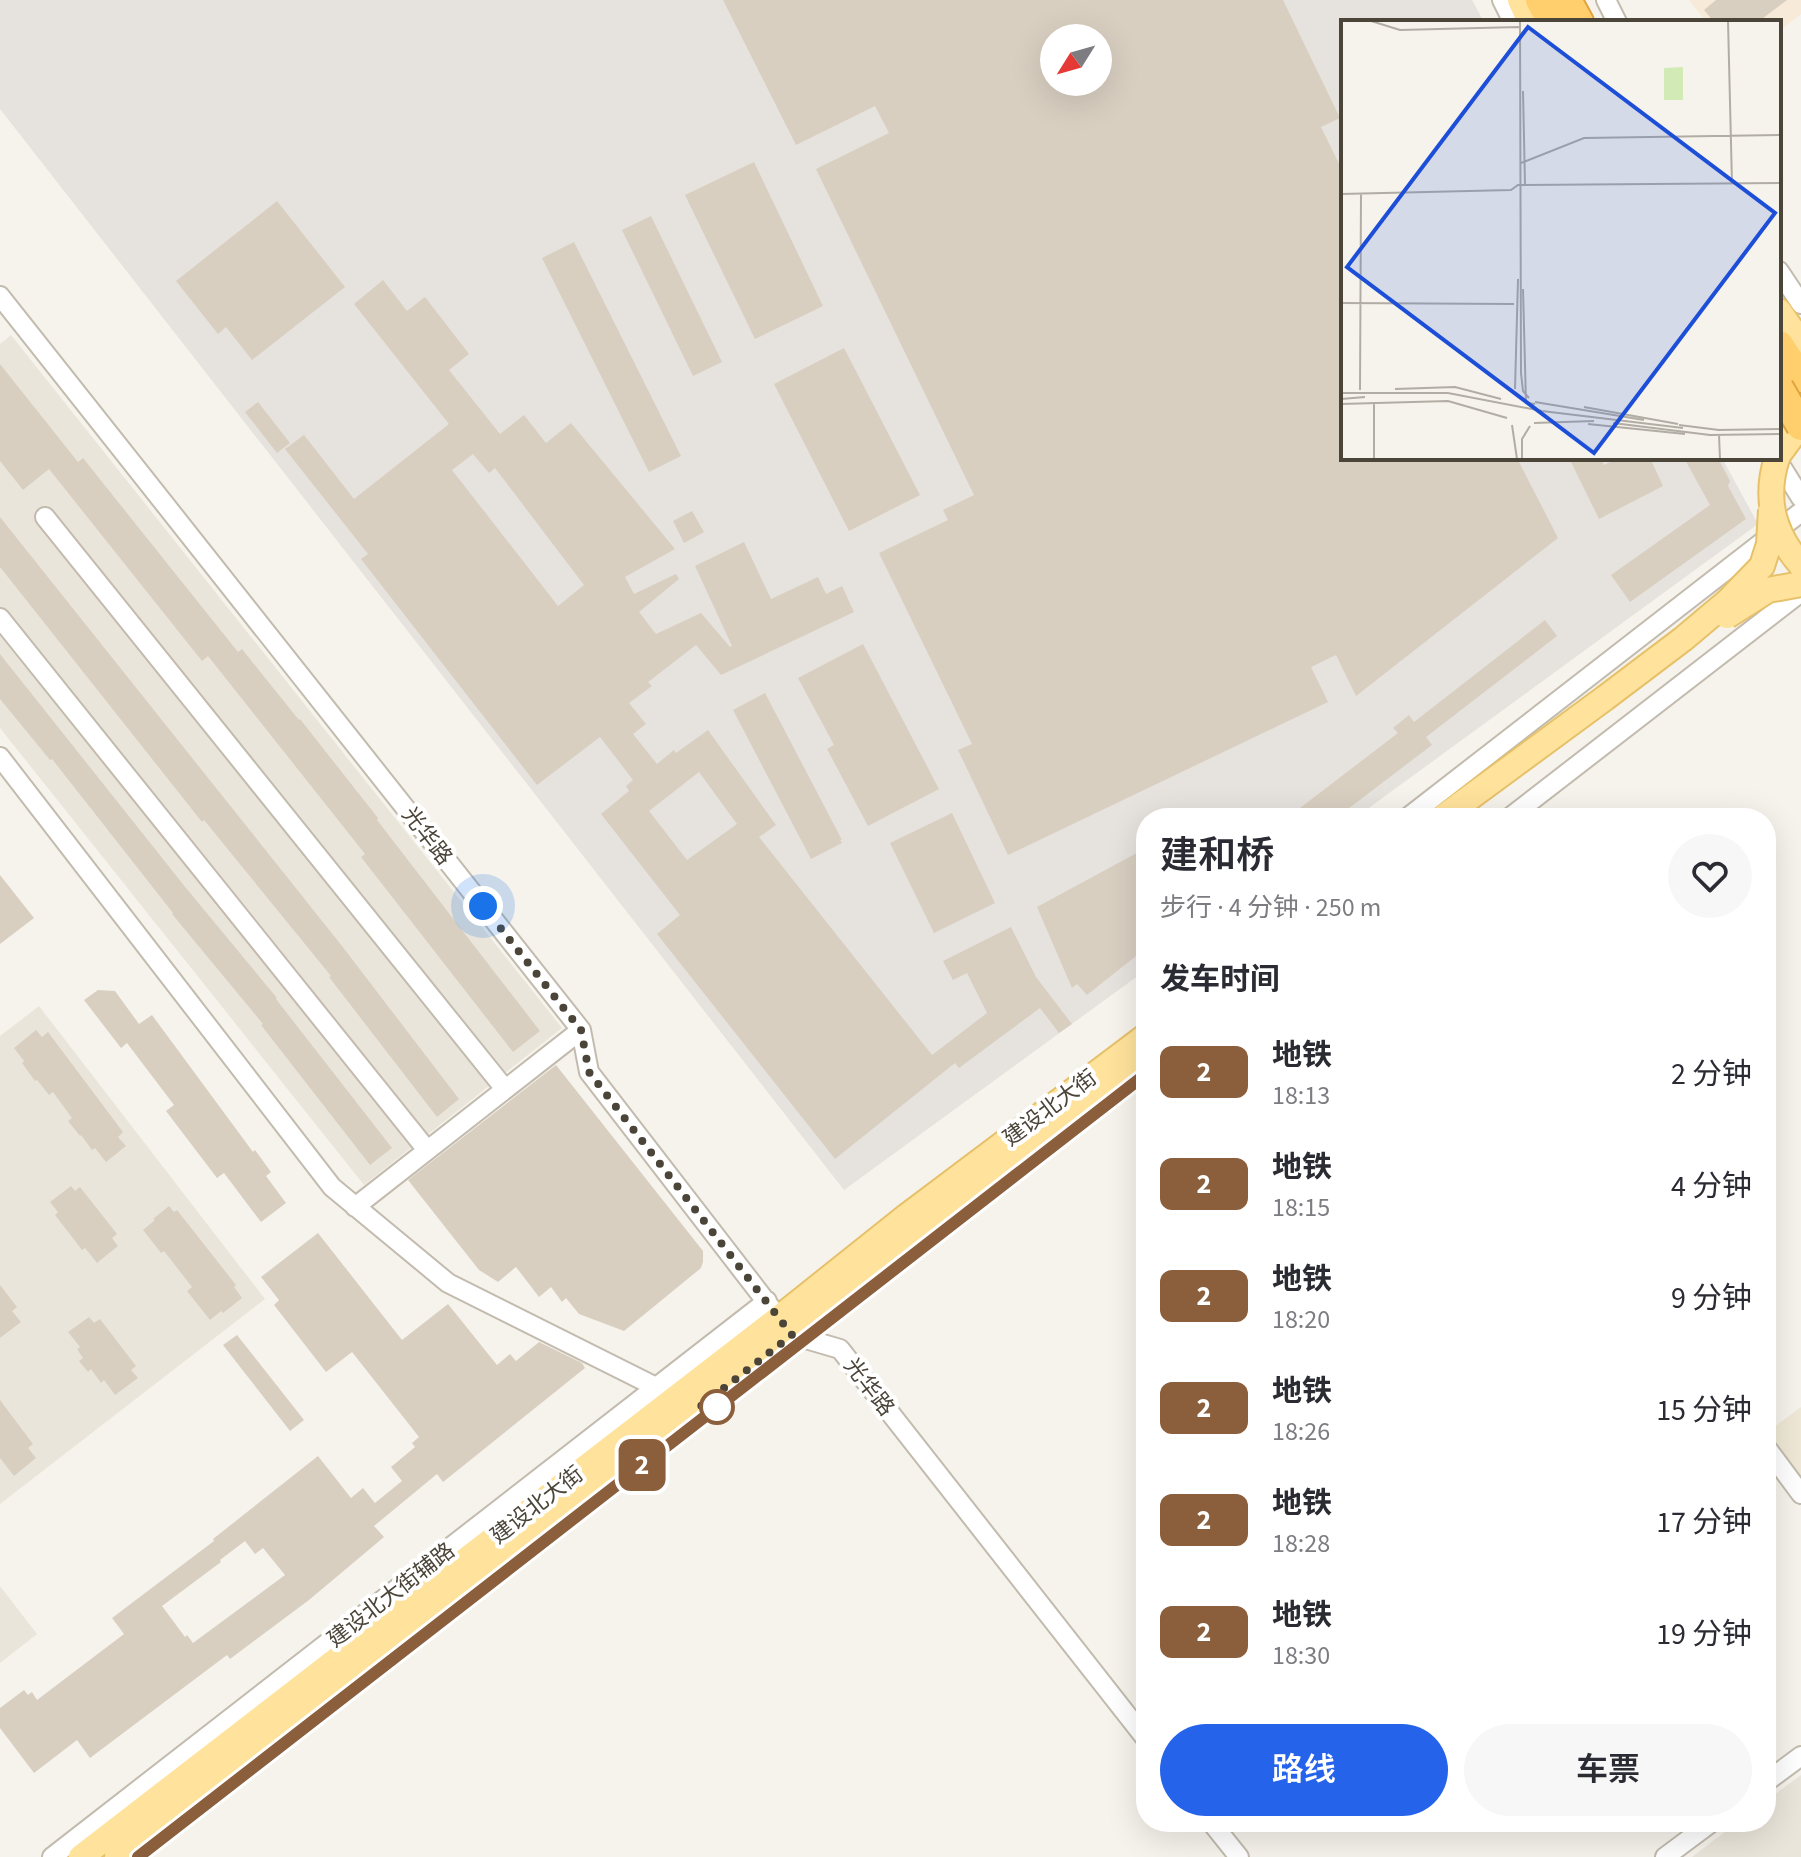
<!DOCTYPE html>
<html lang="zh">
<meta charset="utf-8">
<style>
:root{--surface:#fff;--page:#f7f7f7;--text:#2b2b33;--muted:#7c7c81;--accent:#2563eb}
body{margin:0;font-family:"Source Sans 3","Noto Sans SC",sans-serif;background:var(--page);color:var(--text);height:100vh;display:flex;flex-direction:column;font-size:30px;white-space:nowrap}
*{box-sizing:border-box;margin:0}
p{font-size:26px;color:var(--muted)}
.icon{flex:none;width:44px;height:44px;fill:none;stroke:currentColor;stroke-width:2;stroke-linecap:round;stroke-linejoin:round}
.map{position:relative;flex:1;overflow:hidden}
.side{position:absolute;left:1136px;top:808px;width:640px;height:1024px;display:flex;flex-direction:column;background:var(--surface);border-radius:32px;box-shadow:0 8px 32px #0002}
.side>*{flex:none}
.badge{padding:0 16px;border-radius:12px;font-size:28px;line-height:52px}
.needle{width:52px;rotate:233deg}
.buttons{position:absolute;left:1040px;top:24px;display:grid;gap:16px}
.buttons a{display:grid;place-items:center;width:72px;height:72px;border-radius:50%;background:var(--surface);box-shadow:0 8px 32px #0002;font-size:40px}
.you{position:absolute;width:40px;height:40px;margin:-20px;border:6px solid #fff;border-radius:50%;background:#1a73e8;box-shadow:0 0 0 12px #1a73e833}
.map>.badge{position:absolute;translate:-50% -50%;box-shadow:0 0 0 4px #fff}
h2{padding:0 24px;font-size:30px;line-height:72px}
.round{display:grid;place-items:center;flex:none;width:84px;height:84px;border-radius:42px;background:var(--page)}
.summary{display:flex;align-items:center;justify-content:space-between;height:136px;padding:0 24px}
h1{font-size:38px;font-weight:600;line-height:60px}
.primary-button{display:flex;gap:16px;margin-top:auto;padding:16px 24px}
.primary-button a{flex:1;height:92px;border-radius:48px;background:var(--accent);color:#fff;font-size:32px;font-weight:600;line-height:92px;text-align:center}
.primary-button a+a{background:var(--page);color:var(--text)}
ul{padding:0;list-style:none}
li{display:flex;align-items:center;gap:24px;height:112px;padding:0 24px}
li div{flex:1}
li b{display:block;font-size:30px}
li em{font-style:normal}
li .badge{min-width:88px;font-weight:700;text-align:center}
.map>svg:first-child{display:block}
.residential{fill:#eae5da}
.commercial{fill:#f7ead8}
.industrial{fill:#e6e2dd;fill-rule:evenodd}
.education{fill:#efe8d6}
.building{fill:#d8cfc1;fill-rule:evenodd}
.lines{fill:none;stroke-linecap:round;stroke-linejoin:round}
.minor-casing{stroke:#c2bbae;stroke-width:22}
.major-casing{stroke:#e6c16a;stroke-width:28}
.highway-casing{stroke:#e0a43c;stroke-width:32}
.minor{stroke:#fff;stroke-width:18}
.major{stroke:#ffe39c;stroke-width:24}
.highway{stroke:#ffcf6e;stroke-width:28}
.major-bridge-casing{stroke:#e6c16a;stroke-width:28;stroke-linecap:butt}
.highway-bridge-casing{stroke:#e0a43c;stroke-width:32;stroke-linecap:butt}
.major-bridge{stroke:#ffe39c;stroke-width:24}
.highway-bridge{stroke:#ffcf6e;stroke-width:28}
.line-casing{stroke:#fff;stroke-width:18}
.line{stroke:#8b5e3c;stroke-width:12}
.walk{stroke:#4b4439;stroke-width:8;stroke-dasharray:0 14.4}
.stop-dot{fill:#fff;stroke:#8b5e3c;stroke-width:4}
.labels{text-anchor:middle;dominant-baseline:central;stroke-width:8;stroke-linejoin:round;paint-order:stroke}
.street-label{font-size:22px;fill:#4b4439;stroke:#fff}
.inset-road{fill:none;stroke:#b2ada4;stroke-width:2}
.view{fill:#1d4ed8;fill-opacity:0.15;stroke:#1d4ed8;stroke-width:4}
.inset-edge{fill:none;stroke:#4b4439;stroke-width:4}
</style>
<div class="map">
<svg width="1801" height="1857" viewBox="0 0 1801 1857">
<rect width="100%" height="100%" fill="#f6f3ec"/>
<!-- residential -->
<path class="residential" d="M11 335 562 1028 364 1185 0 728V344Z
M39 1006 265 1299 0 1504V1036Z
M0 1586 37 1634 0 1663Z
M1801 1775V1857H1692L1738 1822H1766V1801Z"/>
<!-- commercial -->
<path class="commercial" d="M1689 0H1801V14L1779 31V22H1706Z"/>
<!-- industrial -->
<path class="industrial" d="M0 0H1472L1484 22H1343V458H1722L1758 524 1355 818H1146V970L844 1190 0 109ZM1054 38H1098V82H1054Z"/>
<!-- education -->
<path class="education" d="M1801 1407V1481L1766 1435V1433Z"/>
<!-- building -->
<path class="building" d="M723 0H1283L1340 118 1321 127 1343 172V458H1517L1558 538 1356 696 1336 655 1311 667 1328 702 1008 855 958 750 972 744 879 553 948 520 943 510 974 495 816 169 889 133 875 106 796 145ZM1054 38H1098V82H1054Z
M1716 0H1787L1758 22H1714L1704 10Z
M754 162 823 306 755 339 685 195Z
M277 201 345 287 252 360 226 327 218 334 176 281Z
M651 216 722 362 693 376 622 230Z
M574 242 681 456 649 472 542 258Z
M383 280 407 311 425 297 469 354 449 370 500 434 524 415 546 443 571 423 675 549 625 577 634 594 676 574 679 579 639 612 656 634 701 613 730 647 732 646 695 566 744 542 771 599 818 577 826 594 842 586 854 612 721 675 696 645 648 682 652 686 629 703 646 724 633 734 657 764 674 750 676 753 708 730 776 825 759 837 932 1055 987 1013 967 973 953 980 943 961 1011 927 1036 977 1072 1024 1059 1033 1040 1008 959 1068 955 1063 835 1159 657 934 680 915 601 814 629 791 626 786 633 780 600 737 537 785 361 559 368 554 285 449 304 435 354 499 449 424 354 304ZM473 454 489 473 495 468 584 585 558 606 452 470ZM699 772 737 824 687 860 649 811Z
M844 348 920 495 849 531 774 384Z
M0 364 78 462 83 458 238 652 242 649 299 720 300 719 378 818 377 820 540 1031 513 1052 361 857 365 854 208 656 202 661 49 469 23 490 0 461Z
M258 402 290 443 277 453 245 412Z
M1569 458H1600L1604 465 1619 458H1650L1663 486 1599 519Z
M1684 458H1718L1730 481 1728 486 1746 519 1630 602 1611 575 1710 505Z
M692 511 704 532 684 543 673 521Z
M0 517 342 946 459 1099 437 1117 329 977 331 976 204 820 202 822 0 567Z
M1545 620 1557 636 1426 737 1432 745 1336 818H1287L1398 733 1393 728 1409 715 1414 722Z
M863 644 939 789 868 826 827 749 834 745 798 678Z
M0 654 186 888 277 998 276 999 392 1148 370 1165 261 1025 263 1024 172 914 173 913 52 759 50 760 0 699Z
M765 693 842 840H840L842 843 811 859 733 710Z
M952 813 995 903 934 933 890 843Z
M1146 848V948L1087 995 1077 984 1072 988 1037 907Z
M0 875 34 918 0 944Z
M98 990 115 991 139 1024 152 1015 253 1152 255 1150 271 1172 266 1176 286 1203 261 1222 224 1173 217 1178 166 1111 174 1105 127 1043 121 1048 84 1000Z
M36 1030 42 1037 48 1032 123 1132 118 1137 126 1146 106 1162 95 1148 92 1150 81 1135 80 1136 68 1121 72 1118 53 1092 49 1095 37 1080 35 1081 22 1063 24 1061 14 1048Z
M556 1065 703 1251V1262L701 1268 624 1331 579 1314 566 1298 562 1302 551 1287 539 1297 516 1267 498 1282 479 1270 408 1180Z
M71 1186 75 1191 80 1187 117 1234 112 1238 118 1246 97 1263 85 1248 82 1250 55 1215 58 1212 50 1202Z
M169 1206 174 1212 177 1210 236 1285 234 1287 242 1298 223 1313 221 1311 210 1320 187 1291 192 1287 164 1251 161 1253 143 1230 155 1220 153 1219Z
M318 1233 402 1340 448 1304 497 1365 510 1354 516 1361 539 1342 582 1363 585 1368 443 1482 437 1474 374 1526 384 1537 309 1600 230 1659 227 1655 90 1758 77 1740 34 1773 0 1728V1708L24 1690 28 1695 32 1692 37 1700 124 1634 112 1618 214 1541 213 1539 318 1456 351 1498 363 1488 375 1503 402 1481 391 1467 415 1447 412 1443 419 1437 352 1352 326 1372 274 1305 279 1300 261 1277ZM245 1541 255 1554 263 1548 285 1575 193 1643 187 1635 185 1637 162 1606 221 1562 220 1560Z
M0 1285 17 1307 12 1311 21 1322 0 1338Z
M89 1317 94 1323 100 1319 136 1366 131 1370 138 1378 115 1395 104 1380 101 1383 91 1369 88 1372 79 1361 83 1358 77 1349 80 1347 68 1332Z
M237 1335 304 1420 290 1431 223 1345Z
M0 1400 33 1444 28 1448 36 1458 14 1476 0 1458Z"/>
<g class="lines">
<defs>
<path id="minor" d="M1502 0 1513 22
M1606 0 1617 22
M1779 271 1801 304
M0 296 581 1030 589 1072 792 1335 840 1349 1146 1739
M1776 458 1801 498
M45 517 505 1089
M0 618 427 1150
M0 757 332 1187 448 1283 676 1397
M1407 818 1801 512
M1509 818 1801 592
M355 1207 581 1030
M1766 1447 1801 1494
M1766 1782 1801 1756
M1211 1822 1239 1857
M52 1857 767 1301
M1665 1857 1712 1822"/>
<path id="major" d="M1520 0 1530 22
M1779 311 1801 343
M1779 454 1801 424
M1442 818 1605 698
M81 1857 779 1318 907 1216 1146 1036
M117 1857 150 1829 655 1442 1146 1060"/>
<path id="highway" d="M1540 0 1552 22
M1567 0 1579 22
M1779 345 1801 378"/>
</defs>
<!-- minor casing -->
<use href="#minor" class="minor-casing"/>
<!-- major casing -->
<use href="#major" class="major-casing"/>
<!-- highway casing -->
<use href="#highway" class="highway-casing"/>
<!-- minor -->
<use href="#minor" class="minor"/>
<!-- major -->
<use href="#major" class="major"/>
<!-- highway -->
<use href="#highway" class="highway"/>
<defs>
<path id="major-bridge" d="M1777 458C1764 499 1773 533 1801 565
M1727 616 1768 590 1801 584
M1605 698 1683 639 1727 602 1762 566 1769 544 1771 510"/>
<path id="highway-bridge" d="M1779 388 1801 426"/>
</defs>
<!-- major-bridge casing -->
<use href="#major-bridge" class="major-bridge-casing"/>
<!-- highway-bridge casing -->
<use href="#highway-bridge" class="highway-bridge-casing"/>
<!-- major-bridge -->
<use href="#major-bridge" class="major-bridge"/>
<!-- highway-bridge -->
<use href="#highway-bridge" class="highway-bridge"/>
</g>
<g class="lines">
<defs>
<path id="line" d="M138 1857 1146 1074"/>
</defs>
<!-- line casing -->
<use href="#line" class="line-casing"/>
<!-- line -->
<use href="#line" class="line"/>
<!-- walk -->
<path class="walk" d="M483 906 581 1030 589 1072 792 1335 701 1406 717 1407"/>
</g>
<!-- markers -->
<circle class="stop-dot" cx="717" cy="1407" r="16"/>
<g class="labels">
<!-- street labels -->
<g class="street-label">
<text transform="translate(427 836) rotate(52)">光华路</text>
<text transform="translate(1050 1108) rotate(-37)">建设北大街</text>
<text transform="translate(869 1387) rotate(52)">光华路</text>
<text transform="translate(537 1505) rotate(-38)">建设北大街</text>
<text transform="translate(391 1595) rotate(-38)">建设北大街辅路</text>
</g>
</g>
<!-- overview -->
<g transform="translate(1341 20)">
<rect width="440" height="440" fill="#f6f3ec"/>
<path d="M342 47V80H323V48Z" fill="#d2eab5"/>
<path class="inset-road" d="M30 1 59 10 178 7M179 1 180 353 182 371 188 378M387 1 391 164M182 71 184 165M180 143 243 118 440 115M0 174 170 170 177 165 440 163M182 269 185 383 194 384M0 283 173 284M54 369 114 367 160 379M174 369 177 259M19 370 20 173M0 373H107L201 391 342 408M0 379 24 377M194 382 303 400M0 384 107 381 166 398M243 387 337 404M193 403 253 401M272 403 369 415M247 404 344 414M171 405 176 439M338 405 378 410M376 410 440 409M368 415 440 414M378 415 379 439M33 439V382M181 439V419L189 406"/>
<path class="view" d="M187 7 434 193 253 433 6 247Z"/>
<rect width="440" height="440" class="inset-edge"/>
</g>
</svg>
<div class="buttons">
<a><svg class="needle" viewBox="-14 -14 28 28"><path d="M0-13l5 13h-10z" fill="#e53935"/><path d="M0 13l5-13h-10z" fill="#7c7c81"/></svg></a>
</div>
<div class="you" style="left:483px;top:906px"></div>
<b class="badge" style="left:642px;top:1465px;background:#8b5e3c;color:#fff">2</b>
<section class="side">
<div class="summary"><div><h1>建和桥</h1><p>步行 · 4 分钟 · 250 m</p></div><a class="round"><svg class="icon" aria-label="heart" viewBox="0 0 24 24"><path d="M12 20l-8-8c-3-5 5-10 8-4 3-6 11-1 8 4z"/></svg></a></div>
<h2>发车时间</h2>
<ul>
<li><span class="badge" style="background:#8b5e3c;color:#fff">2</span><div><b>地铁</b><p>18:13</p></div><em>2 分钟</em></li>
<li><span class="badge" style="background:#8b5e3c;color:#fff">2</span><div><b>地铁</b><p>18:15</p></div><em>4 分钟</em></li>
<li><span class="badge" style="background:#8b5e3c;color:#fff">2</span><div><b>地铁</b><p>18:20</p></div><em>9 分钟</em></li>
<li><span class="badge" style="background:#8b5e3c;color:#fff">2</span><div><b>地铁</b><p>18:26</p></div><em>15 分钟</em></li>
<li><span class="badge" style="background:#8b5e3c;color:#fff">2</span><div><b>地铁</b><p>18:28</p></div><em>17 分钟</em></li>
<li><span class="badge" style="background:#8b5e3c;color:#fff">2</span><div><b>地铁</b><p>18:30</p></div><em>19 分钟</em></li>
</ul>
<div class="primary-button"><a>路线</a><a>车票</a></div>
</section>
</div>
